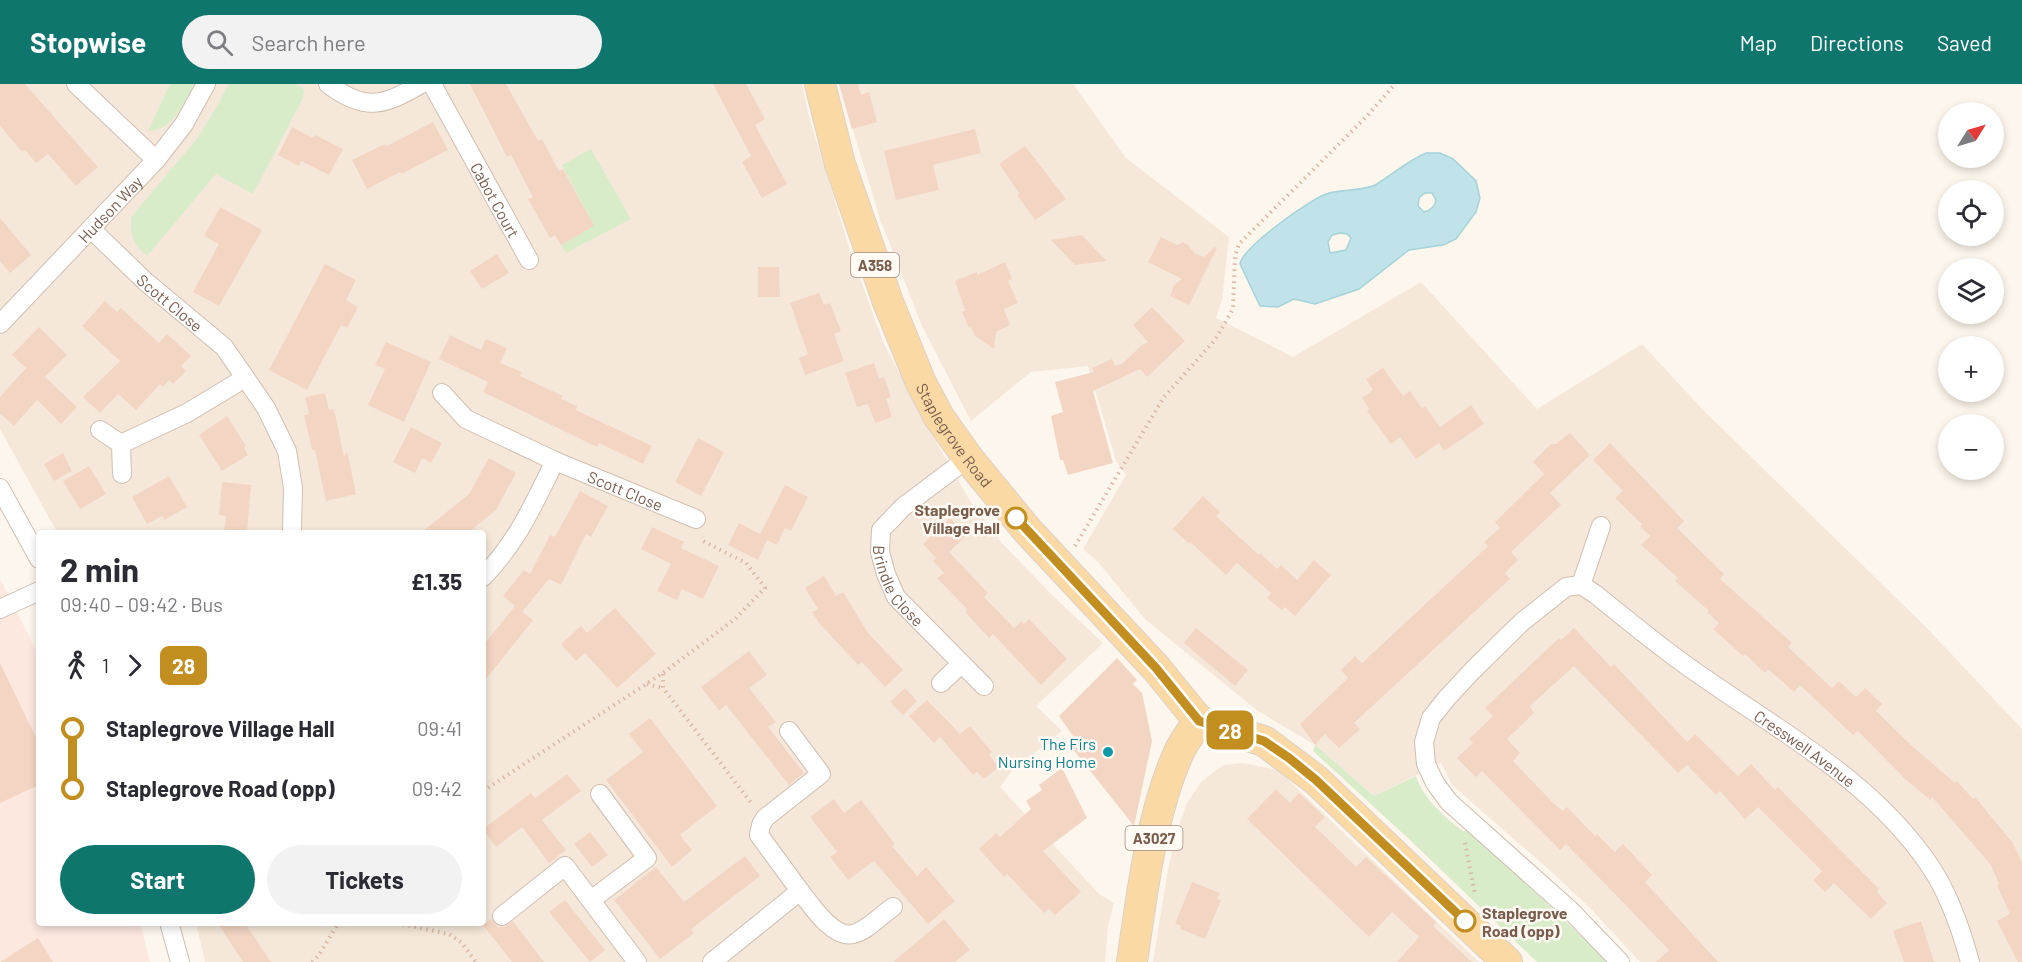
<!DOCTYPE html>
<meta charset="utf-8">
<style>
:root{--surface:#fff;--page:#f2f2f3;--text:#2b2b33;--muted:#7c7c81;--accent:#0f766e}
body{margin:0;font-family:Barlow,sans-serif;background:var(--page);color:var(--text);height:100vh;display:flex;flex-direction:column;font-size:22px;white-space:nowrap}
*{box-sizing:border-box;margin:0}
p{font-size:20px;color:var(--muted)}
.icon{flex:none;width:33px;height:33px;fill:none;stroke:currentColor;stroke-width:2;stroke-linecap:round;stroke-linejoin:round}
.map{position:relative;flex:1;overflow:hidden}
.panel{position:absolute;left:36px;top:446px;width:450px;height:396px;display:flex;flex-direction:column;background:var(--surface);border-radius:6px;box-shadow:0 3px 9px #0003}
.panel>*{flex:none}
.badge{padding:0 12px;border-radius:9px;font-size:21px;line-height:39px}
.needle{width:39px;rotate:53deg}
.buttons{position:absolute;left:1938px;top:18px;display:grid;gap:12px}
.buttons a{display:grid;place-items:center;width:66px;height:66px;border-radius:50%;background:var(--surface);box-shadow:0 3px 9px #0003;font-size:30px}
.map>.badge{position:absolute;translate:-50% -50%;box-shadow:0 0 0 3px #fff}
.legs{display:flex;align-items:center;gap:9px;height:66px;padding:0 24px;font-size:20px}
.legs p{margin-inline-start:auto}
.summary{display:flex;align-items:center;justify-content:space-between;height:102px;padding:0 24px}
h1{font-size:33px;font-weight:700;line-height:45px}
.button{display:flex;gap:12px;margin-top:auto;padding:12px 24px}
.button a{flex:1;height:69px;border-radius:36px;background:var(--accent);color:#fff;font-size:24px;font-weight:700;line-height:69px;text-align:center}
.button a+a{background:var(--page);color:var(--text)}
ul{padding:0 24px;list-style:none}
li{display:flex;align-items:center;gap:21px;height:60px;font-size:22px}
li i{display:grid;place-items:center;width:9px;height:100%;margin:0 8px;background:currentColor}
li i::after{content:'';width:15px;height:15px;margin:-8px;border:4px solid;border-radius:50%;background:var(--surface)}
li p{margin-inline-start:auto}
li:first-child i{background:linear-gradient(#0000 50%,currentColor 0)}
li:last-child i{background:linear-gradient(currentColor 50%,#0000 0)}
header{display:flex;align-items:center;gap:36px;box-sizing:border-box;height:84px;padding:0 30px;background:var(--accent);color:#fff}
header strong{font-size:28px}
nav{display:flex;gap:33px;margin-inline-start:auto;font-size:21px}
.search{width:420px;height:54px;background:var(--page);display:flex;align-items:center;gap:15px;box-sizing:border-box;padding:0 21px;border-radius:33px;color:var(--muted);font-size:22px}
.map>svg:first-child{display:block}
.residential{fill:#f5e8da}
.commercial{fill:#fde8e0}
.green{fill:#d8ecc9}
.water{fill:#bfe3e8;stroke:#a5d3da;stroke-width:1.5;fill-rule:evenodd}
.building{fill:#f3d5c3}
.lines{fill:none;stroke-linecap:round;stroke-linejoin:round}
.minor-casing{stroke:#d1beb0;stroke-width:20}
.primary-casing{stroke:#dad1cd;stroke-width:32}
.path{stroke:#d9b8a5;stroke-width:4;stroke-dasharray:1.5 4.5;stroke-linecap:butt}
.minor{stroke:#fff;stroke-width:18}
.primary{stroke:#fbd9a5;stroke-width:30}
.line-1-casing{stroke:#fff;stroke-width:14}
.line-1{stroke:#c18e1f;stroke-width:9}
.stop-1-dot{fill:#fff;stroke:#c18e1f;stroke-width:3}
.culture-dot{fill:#0f9aa8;stroke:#fffaf3;stroke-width:2}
.labels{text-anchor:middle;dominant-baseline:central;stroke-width:5;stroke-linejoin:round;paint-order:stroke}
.shield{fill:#fffaf3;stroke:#a28b7f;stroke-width:1.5}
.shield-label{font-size:15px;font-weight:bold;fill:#7a5c4d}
.street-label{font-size:16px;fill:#7a5c4d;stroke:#fffaf3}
.stop-label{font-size:16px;font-weight:bold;fill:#7a5c4d;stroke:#fffaf3;text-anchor:end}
.culture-label{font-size:16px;fill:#0d838f;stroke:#fffaf3;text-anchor:end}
</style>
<header>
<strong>Stopwise</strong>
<div class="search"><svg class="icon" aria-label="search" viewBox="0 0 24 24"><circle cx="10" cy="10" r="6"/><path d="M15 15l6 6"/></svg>Search here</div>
<nav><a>Map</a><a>Directions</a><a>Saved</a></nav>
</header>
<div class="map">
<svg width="2022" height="878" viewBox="0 0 2022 878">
<rect width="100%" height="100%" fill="#fdf6ec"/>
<!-- residential -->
<path class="residential" d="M0 0H802L809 33 852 172 869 219 883 258 927 342 970 417 1002 459 1050 509 1103 559 1036 622 1062 647 1011 688 1000 703 1099 810 1114 819 1108 842 1105 878H205L196 839 483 838V448H57L0 345Z
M839 0H1073L1126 74 1229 153 1222 216 1216 234 1293 273 1421 198 1537 325 1642 260 1703 326 1924 541 2022 645V878H1640L1591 825 1555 791 1452 701 1441 679 1374 712 1315 661 1258 627 1146 536 1097 477 1083 465 1126 391 1116 377 1088 282 1031 288 971 337 922 242 880 135Z
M1242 679 1278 686 1479 878H1153L1167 791 1176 750 1186 721 1201 698 1215 687 1224 681Z"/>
<!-- commercial -->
<path class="commercial" d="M0 495 39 572V838L140 839 150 878H0Z"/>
<!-- green -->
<path class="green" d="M170 0H194C184 19 173 47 148 47Z
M229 0H297L304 6 303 14 253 110 216 90 147 172C132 158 131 153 131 133L196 56 211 33Z
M591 65 631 135 566 169 561 161 594 142 562 81Z
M1315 661 1374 712 1416 692C1423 715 1446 734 1464 748L1467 743 1608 878H1537L1410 756 1313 667Z"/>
<!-- water -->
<path class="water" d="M1426 69H1440L1453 75 1476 97 1480 114 1476 128 1456 155 1443 161 1409 166 1359 205 1315 220 1294 215 1278 223 1260 222 1240 180C1242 164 1312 113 1329 109 1341 106 1366 106 1375 101 1392 91 1407 77 1426 69ZM1425 109H1432L1436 116C1435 123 1431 126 1424 128L1418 122 1419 114ZM1340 149 1347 150 1351 154 1346 166 1330 169 1328 158 1332 151Z"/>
<!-- building -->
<path class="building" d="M0 0H25L98 83 76 102 48 70 36 79 25 66 22 68 0 42Z
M470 0H506L538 57 542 55 559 87 563 85 594 142 561 161 555 151 550 154 528 115 533 113 511 71 507 73Z
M713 0H746L765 35 755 41 787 100 762 114 742 78 751 72Z
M839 0H858L861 11 869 8 877 38 852 45Z
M433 38 448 66 401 90 400 88 367 105 352 76 385 60 387 62Z
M292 43 313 54 315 51 343 65 329 91 301 77 299 82 278 71Z
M975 45 981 69 933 81 939 106 896 116 884 67Z
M1025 62 1066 115 1035 136 1017 111 1020 110 999 80Z
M220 123 262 146 219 222 193 208 219 160 204 152Z
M0 134 31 171 10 189 0 177Z
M1082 151 1094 164 1107 177 1075 181 1051 156Z
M1161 153 1177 161 1183 158 1188 161 1194 169 1204 173 1215 163 1217 164 1189 221 1170 212 1174 201 1182 195 1148 178Z
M497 170 509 189 482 205 470 187Z
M1005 178 1012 195 1008 197 1018 219 1004 225 1010 241 996 248 994 265 975 252 971 243 969 244 962 228 965 226 955 197 977 188V191Z
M325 180 356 196 346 216 358 223 347 244 341 241 307 306 269 286Z
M758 183H779L780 213H758Z
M819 209 824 221 830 219 841 247 834 250 844 277 805 291 799 274 808 270 790 219Z
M105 217 117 228 121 224 159 259 167 250 191 272 181 282 186 287 173 300 169 296 163 303 160 300 136 326 118 310 100 329 83 313 120 277 82 242Z
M1152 223 1185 257 1147 293 1140 285 1093 307 1113 379 1068 391 1063 376H1060L1051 332 1063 328 1055 298 1094 288 1092 284 1112 275 1115 282 1122 280 1142 261 1148 258 1133 241Z
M39 243 67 271 45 293 77 323 61 340 37 316 14 342 0 329V313L26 284 12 271Z
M450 251 481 266 486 255 507 264 500 279 522 288 520 292 563 312 561 315 577 322 576 326 652 362 643 380 599 359 597 363 483 308 488 298 439 275Z
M386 258 431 278 404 338 368 321 385 285 375 281Z
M874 279 879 295 884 293 891 313 886 315 892 333 875 339 868 320 857 323 845 289Z
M1383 284 1403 312 1410 307 1422 324 1425 322 1440 343 1471 321 1484 340 1444 367 1439 359 1416 375 1400 353 1391 360 1367 327 1369 325 1362 314 1373 306 1366 295Z
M325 309 329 326 334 325 344 373 347 367 356 410 326 417 315 366H312L304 331 309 330 305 313Z
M227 332 246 362 244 364 248 371 222 387 199 351Z
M411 343 442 359 431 379 422 374 415 389 393 378Z
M1570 349 1590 371 1550 409 1561 421 1511 468 1518 476 1505 489 1510 495 1354 639 1360 645 1339 664 1325 650 1315 661 1300 640 1348 594 1341 586 1355 572 1362 579 1488 462 1484 458 1500 444 1495 438 1544 390 1533 378 1551 360H1556Z
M698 354 724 368 701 412 675 398Z
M1610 359 1684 437 1677 444 1724 490 1720 495 1792 559 1788 563 1832 604 1839 597 1856 613 1865 604 1882 620 1876 627 1912 662 1955 699 1957 697 1973 715 1975 713 2012 758 2022 778V878H2018L1997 837 2010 830 1997 801 1999 800 1991 781 1932 713 1930 716 1904 694 1858 647 1853 651 1800 601 1794 608 1768 585 1765 589 1745 570 1743 572 1713 545 1719 539 1707 528 1709 527 1675 497 1678 494 1641 461 1650 452 1640 442 1642 440 1615 414 1623 407 1593 376Z
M63 369 72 387 54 397 44 380Z
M489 374 516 389 496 426 469 448H422L469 410Z
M89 382 106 410 80 425 63 397Z
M169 392 187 423 164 436 162 432 147 440 132 413Z
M222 398 251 401 247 448H224L226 432 219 431Z
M785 401 808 413 791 447 785 444 777 461 767 456 758 476 728 461 739 439 760 450Z
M580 407 608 422 591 453 586 450 561 501 549 495 522 528 533 536 483 599V562L515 522 503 512 524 486 530 490 550 451 555 453Z
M1203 412 1220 428 1216 432 1259 471 1260 469 1277 485 1281 481 1297 496 1314 476 1331 491 1295 532 1285 523 1282 526 1267 514 1271 509 1237 479 1226 491 1190 458 1189 460 1173 445Z
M950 434 966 452 949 468 988 509 984 513 1014 544 1021 537 1024 540 1029 535 1067 575 1041 601 993 550 989 554 965 528 967 525 937 494 944 489 933 477 936 474 923 460Z
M652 443 684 458 681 464 719 482 703 515 682 505 677 516 657 507 671 480 641 465Z
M824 492 836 512 843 508 868 549 903 586 885 603 862 578 858 581 819 539 812 528 818 525 805 504Z
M615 524 656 570 617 604 585 569 576 577 561 560 581 542 587 549Z
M1196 544 1248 586 1235 602 1184 559Z
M1574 544 1611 583 1614 580 1687 658 1695 650 1738 692 1751 680 1775 706 1778 703 1879 805 1877 808 1887 819 1871 835 1834 799 1825 808 1813 796 1822 787 1758 723 1745 735 1720 707 1716 711 1687 681 1678 689 1574 582 1531 621 1530 623 1534 629 1507 655 1520 669 1513 677 1554 720 1563 727 1567 723 1595 752 1597 750 1615 768 1623 760 1652 791 1645 798 1718 878H1656L1669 866 1608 803 1566 760 1560 766 1482 687 1476 693 1457 674 1473 659 1469 655 1493 632 1485 624 1559 554 1561 556Z
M749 567 767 591 749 604 776 638 768 643 804 689 789 701 726 621 719 627 701 603Z
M1117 574 1137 596 1133 600 1142 609 1152 657 1134 742 1072 664 1078 659 1059 632Z
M0 579 39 660V701L0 719Z
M905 604 917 617 903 631 890 618Z
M927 616 960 650 970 642 992 668 989 671 999 683 984 695 977 688 973 691 940 653 934 659 909 632Z
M650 634 717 722 680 751 692 766 672 783 606 696 643 668 629 650Z
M1062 684 1087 734 1043 767 1081 808 1055 831 1049 825 1044 829 1007 790 1004 793 979 765 996 749 1000 753 1031 725 1026 717 1042 706 1039 701Z
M567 690 581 707 542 736 566 766 549 779 522 743 496 763 483 745 531 709 535 714Z
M1276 705 1290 719 1299 709 1325 733 1315 743 1331 758 1356 783 1366 773 1436 838 1433 842 1472 878H1397L1419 853 1392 828 1369 853 1247 735Z
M834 715 844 729 861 716 895 760 892 762 917 792 926 783 955 817 928 840 874 777 848 796 830 773 837 768 810 733Z
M590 748 608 771 592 783 574 760Z
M745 772 760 792 691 845 694 849 660 875 614 816 656 783 684 818Z
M1192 798 1220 809 1217 815 1221 816 1205 855 1180 845 1181 842 1175 840Z
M565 816 605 866 590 878 549 828Z
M491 835 498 843H504L513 837 544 878H512L483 841Z
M944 835 970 866 955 878H893Z
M1921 837 1934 878H1904L1893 847Z
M217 838H244L271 878H243Z
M38 854 53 878H0Z"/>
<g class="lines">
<defs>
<g id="minor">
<path d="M76 0 156 76"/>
<path d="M328 0C365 28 383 22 421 0"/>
<path id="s1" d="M432 0 529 176"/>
<path id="s2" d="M91 145 146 198 224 263 266 324 287 367 293 404 292 448"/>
<path id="s3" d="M0 240 156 76 184 40 206 0"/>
<path id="s4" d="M442 309 466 335 555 377 696 435"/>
<path d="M100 346 121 360 187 329 245 294"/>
<path d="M121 360 122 390"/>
<path id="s5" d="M968 374 903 423 881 446 880 468 886 490 896 513 984 602"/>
<path d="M0 404 39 475"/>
<path d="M483 493C518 457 533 421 555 377"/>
<path d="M1581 501 1601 442"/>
<path d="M0 525 39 507"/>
<path d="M941 599 961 580"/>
<path d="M800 807C811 821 833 855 853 850 867 847 881 831 893 823"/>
<path d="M591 816 647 774 600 710"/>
<path d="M502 832 565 782 637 878"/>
<path d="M169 838 180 878"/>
<path d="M712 878 800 807 759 751 761 741 765 734 821 690 789 647"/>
<path id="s6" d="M1620 878 1570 826 1449 718 1435 699 1426 680 1424 658 1431 634 1447 614 1473 586 1522 538 1566 503 1581 501 1595 510C1629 537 1663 566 1700 591 1781 648 1873 697 1930 782 1949 810 1961 845 1970 878"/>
</g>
<g id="primary">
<path id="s7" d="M820 0 840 80 888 218 921 299 939 333 968 374 1027 446 1156 584 1199 637"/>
<path d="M1199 637 1264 657 1316 696 1507 878"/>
<path d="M1132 878C1142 810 1151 730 1179 668 1184 657 1192 647 1199 637"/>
</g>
</defs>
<!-- minor casing -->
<use href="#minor" class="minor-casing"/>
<!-- primary casing -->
<use href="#primary" class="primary-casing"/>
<!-- path -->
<path class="path" d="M1075 462 1164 313 1215 256 1233 225 1235 172 1239 160 1368 31 1395 0
M663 590V604L752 720
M647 600 663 604
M483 707 663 589 735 535 765 504 746 479 703 457 702 453
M1465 759 1475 811
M391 838 449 850 461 858 476 878
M312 878 319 871 339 838"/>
<!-- minor -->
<use href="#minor" class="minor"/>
<!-- primary -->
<use href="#primary" class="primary"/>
</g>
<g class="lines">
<defs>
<path id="line-1" d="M1016 434 1156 584 1199 637 1264 657 1289 674 1316 696 1465 837"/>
</defs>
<!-- line-1 casing -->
<use href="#line-1" class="line-1-casing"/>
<!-- line-1 -->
<use href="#line-1" class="line-1"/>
</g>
<!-- markers -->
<g class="stop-1-dot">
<circle cx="1016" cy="434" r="10"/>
<circle cx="1465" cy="837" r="10"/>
</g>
<circle class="culture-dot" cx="1108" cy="668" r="6"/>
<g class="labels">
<!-- shield labels -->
<g class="shield">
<rect x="851" y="169" width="48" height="24" rx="4.5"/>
<rect x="1125.5" y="742" width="57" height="24" rx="4.5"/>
</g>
<g class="shield-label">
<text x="875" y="181">A358</text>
<text x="1154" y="754">A3027</text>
</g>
<!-- street labels -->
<g class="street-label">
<text stroke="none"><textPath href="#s1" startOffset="132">Cabot Court</textPath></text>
<text stroke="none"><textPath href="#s3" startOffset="159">Hudson Way</textPath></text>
<text stroke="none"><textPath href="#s2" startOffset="108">Scott Close</textPath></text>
<text stroke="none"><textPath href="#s7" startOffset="378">Staplegrove Road</textPath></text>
<text stroke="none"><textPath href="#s4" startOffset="210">Scott Close</textPath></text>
<text stroke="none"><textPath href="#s5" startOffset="174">Brindle Close</textPath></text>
<text stroke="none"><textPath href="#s6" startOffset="807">Cresswell Avenue</textPath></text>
</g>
<!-- stop labels -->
<g class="stop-label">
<text x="1000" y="425">Staplegrove<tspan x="1000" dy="18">Village Hall</tspan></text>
<text x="1482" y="828" text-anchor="start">Staplegrove<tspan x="1482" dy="18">Road (opp)</tspan></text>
</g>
<!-- culture labels -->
<g class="culture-label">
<text x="1096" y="659">The Firs<tspan x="1096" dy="18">Nursing Home</tspan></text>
</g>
</g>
</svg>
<div class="buttons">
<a><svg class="needle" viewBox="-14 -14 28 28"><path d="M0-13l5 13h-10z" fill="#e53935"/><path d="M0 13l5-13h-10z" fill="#7c7c81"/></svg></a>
<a><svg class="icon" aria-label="locate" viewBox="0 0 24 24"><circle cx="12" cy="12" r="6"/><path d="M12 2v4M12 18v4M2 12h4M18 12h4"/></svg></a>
<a><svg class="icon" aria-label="layers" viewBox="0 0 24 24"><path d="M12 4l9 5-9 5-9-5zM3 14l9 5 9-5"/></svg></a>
<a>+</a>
<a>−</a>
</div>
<b class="badge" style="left:1230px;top:646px;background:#c18e1f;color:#fff">28</b>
<section class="panel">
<div class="summary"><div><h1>2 min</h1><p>09:40 – 09:42 · Bus</p></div><b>£1.35</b></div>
<div class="legs"><svg class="icon" aria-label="walk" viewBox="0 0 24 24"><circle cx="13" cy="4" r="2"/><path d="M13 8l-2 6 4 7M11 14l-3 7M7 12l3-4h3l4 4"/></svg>1<svg class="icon" aria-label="forward" viewBox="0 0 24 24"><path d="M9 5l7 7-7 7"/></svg><b class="badge" style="background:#c18e1f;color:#fff">28</b></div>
<ul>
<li><i style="color:#c18e1f"></i><b>Staplegrove Village Hall</b><p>09:41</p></li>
<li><i style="color:#c18e1f"></i><b>Staplegrove Road (opp)</b><p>09:42</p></li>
</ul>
<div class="button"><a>Start</a><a>Tickets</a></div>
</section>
</div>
